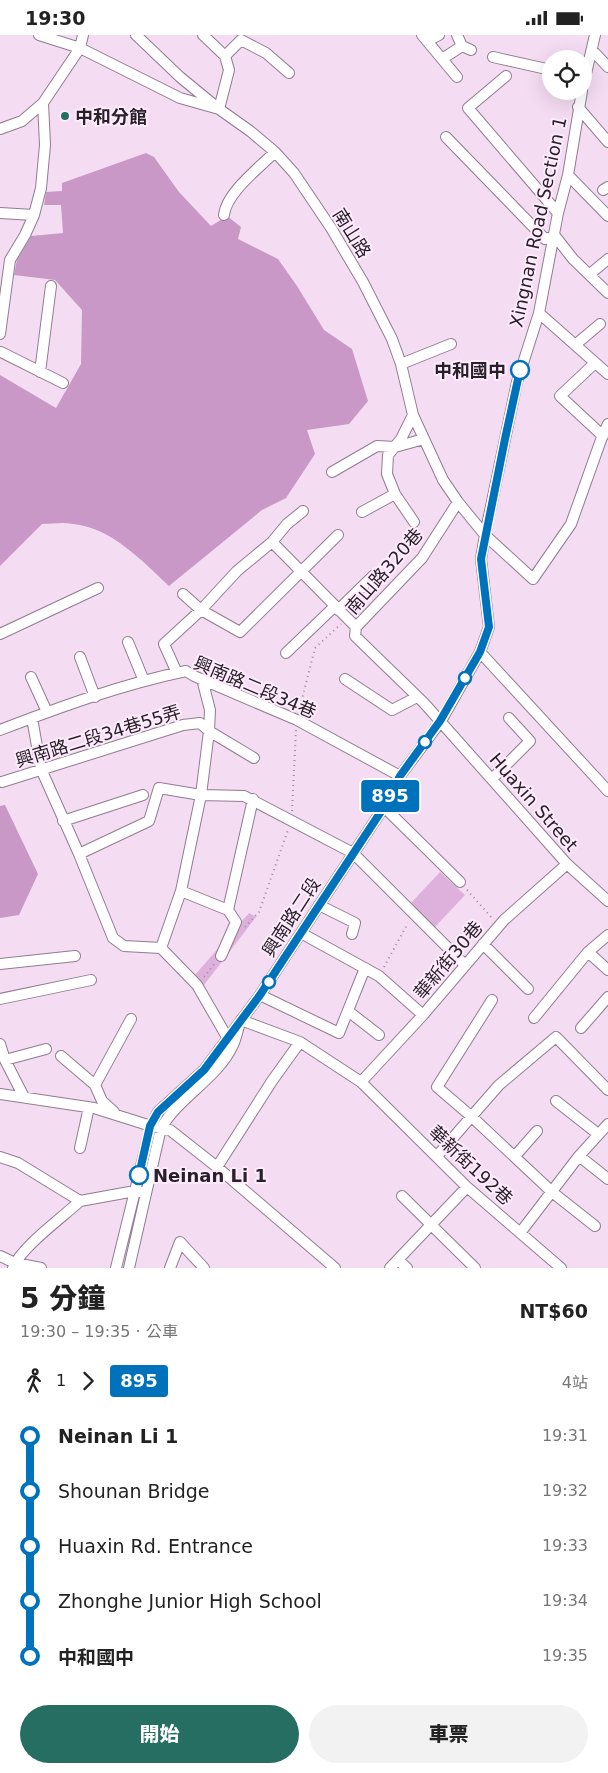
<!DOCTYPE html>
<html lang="zh-TW">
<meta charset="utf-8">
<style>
:root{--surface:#fff;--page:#f2f2f2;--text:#222;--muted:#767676;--accent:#266d62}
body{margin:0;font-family:"DejaVu Sans","Noto Sans TC",sans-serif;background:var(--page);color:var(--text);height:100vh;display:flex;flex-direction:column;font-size:19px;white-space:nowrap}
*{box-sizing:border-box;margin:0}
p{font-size:16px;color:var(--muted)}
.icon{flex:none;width:28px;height:28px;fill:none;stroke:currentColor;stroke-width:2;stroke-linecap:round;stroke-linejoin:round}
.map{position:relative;height:1233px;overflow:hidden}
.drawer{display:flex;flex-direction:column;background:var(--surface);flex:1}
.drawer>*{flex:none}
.badge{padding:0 10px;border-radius:4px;font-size:18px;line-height:32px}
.fabs{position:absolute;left:542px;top:15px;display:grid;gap:10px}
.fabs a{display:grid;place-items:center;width:50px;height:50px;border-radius:50%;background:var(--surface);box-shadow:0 5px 20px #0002;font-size:25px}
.map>.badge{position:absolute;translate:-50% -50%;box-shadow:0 0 0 2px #fff}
.legs{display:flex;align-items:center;gap:8px;height:55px;padding:0 20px;font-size:16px}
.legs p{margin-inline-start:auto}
.overview{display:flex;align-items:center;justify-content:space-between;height:85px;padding:0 20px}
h1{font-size:28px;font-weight:800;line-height:38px}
.cta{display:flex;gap:10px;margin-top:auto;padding:10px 20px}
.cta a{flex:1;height:58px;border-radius:30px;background:var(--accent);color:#fff;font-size:20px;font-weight:800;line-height:58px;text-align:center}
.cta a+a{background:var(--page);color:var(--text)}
ul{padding:0 20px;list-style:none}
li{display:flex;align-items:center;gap:18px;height:55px;font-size:19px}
li i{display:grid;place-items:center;width:8px;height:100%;margin:0 6px;background:currentColor}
li i::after{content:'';width:12px;height:12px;margin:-6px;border:4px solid;border-radius:50%;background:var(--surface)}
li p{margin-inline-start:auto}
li:first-child i{background:linear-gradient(#0000 50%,currentColor 0)}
li:last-child i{background:linear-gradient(currentColor 50%,#0000 0)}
.status{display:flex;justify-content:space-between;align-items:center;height:35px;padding:0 25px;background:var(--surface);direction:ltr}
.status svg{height:14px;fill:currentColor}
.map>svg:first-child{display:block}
.green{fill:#ddb1db}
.forest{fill:#c998c7}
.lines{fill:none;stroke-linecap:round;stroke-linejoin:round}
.minor-casing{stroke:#917c90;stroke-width:12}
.path{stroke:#9c8b9b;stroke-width:2;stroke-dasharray:1 4;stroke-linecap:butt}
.minor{stroke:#fff;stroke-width:10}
.line-1-casing{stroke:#fff;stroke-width:11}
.line-1{stroke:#0072bc;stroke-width:8}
.poi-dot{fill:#266d62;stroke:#feebfd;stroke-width:2}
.stop-1-dot{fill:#fff;stroke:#0072bc;stroke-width:2.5}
.labels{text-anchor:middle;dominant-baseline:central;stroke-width:4;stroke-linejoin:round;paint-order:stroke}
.poi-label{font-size:18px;font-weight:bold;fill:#292129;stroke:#feebfd;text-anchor:start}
.street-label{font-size:18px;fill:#292129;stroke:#feebfd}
.stop-label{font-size:18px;font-weight:bold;fill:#292129;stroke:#feebfd;text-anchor:end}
</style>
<div class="status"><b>19:30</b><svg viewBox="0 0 49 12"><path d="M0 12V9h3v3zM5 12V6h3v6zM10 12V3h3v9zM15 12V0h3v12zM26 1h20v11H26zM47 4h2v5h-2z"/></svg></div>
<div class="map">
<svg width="608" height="1233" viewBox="0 0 608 1233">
<rect width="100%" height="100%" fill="#f4dcf2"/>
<!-- green -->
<path class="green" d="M440 837 465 860 434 893 410 869Z
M249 878 256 882 204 950 194 941Z"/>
<!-- forest -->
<path class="forest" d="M146 118 154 122 179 157 211 191 227 181 241 192 238 204 278 224 297 251 324 295 352 314 368 366 349 389 307 395 315 419 286 463 262 475 169 551C142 526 112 493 73 489 63 487 52 489 42 489L0 531V340L56 373 81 329 82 275 55 245 14 240 17 225 31 201 63 198 61 170H44L46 157 62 156V148Z
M5 770 38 839 19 880 0 883V771Z"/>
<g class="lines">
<defs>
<path id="minor" d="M39 0 80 13 180 63 219 74 250 96 275 117 294 138 331 193 363 247 392 304 401 329 413 380 443 445 458 467 485 500 533 544 571 489 602 402 608 389
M136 0 180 42 219 74 229 35 225 21 203 0
M422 0 457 42
M427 6 439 0
M462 11 471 15
M592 15 608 32
M225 21 241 5 266 18 289 38
M493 22 551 35
M442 24 462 11 457 0
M506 41 468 73 558 178
M584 47 595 0
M578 72 608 107
M0 94 22 86 43 68 80 13 83 0
M446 102 545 204 555 201 573 224 608 258
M568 140 608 181
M603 155 608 152
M0 178 34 180
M224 180C226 158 260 132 275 117
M590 239 608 224
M539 278 608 339
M0 299 10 225 25 200 34 180 41 153 45 110 43 68
M575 310 600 289
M1 317 63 348
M595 328 560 361 603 401
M401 329 451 309
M40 337 51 251
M413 380 401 404 388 420 387 439 395 459 414 487
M332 437 377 411 395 412 424 404
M458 467 422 523 356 592 355 601 424 668 567 829 608 866
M362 477 395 459
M272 507 356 592
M183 559 201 575 240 597 338 500
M338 575 374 540
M0 599 98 553
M128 607 144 646
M480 617 608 756
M286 618 334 572
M80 622 95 662
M177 638 164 609 201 575 237 536 272 507 287 489 303 476
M31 642 47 677
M345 644 392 675 417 662
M32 683 41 734 79 819 113 903 124 911 161 913
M0 695C60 672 123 649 186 636L194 641 297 685 400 741
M492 744 530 706 509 683
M2 747 183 690 200 688 209 696 254 723
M384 772 460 847
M63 786 143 760
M79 819 149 786 159 753 201 760 244 761 353 818 465 930
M181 856 228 875
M319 870 355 888 352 899
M301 898 379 941 423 980
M483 909 528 954
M161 913 181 856 201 760 209 696 210 675 202 644
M161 913 197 950 227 1002
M588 917 608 935
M221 921 236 887 228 875 253 764
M0 929 75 921
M260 960 339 998 365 933
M0 964 91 945
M492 965 437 1052 472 1082 552 1157 595 1191
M348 976 379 1000
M534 983 588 917 608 900
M241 985 300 1007 361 1047 467 1152 561 1233
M581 993 608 962
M0 1009 5 1025 24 1062
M61 1021 95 1050 102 1066 114 1077
M5 1025 46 1014
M361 1047 423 980 504 885 567 829
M95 1050 131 984
M0 1059 94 1073 151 1091 170 1095 217 1132 335 1233
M556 1066 598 1099
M80 1113 89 1072
M437 1121 499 1050 556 1002 608 1055
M515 1121 537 1096
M579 1121 608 1144
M0 1122 18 1128 80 1166 135 1156 141 1157
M217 1132 272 1046 300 1007
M402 1161 475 1233
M520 1198 579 1121 608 1089
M0 1221 15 1228 41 1233
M398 1225 407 1233
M13 1233C21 1212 63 1182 80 1166
M116 1233 151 1091 158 1077 204 1035 260 960 384 772 400 741 441 686 480 617 489 592 481 524 485 500 517 347 539 278 558 178 568 140 582 56
M129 1233 161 1093C180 1061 218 1043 233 1010 236 1004 237 997 239 991
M170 1233 180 1207 204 1233
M390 1233 467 1152"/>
</defs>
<!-- minor casing -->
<use href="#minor" class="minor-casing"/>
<!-- path -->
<path class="path" d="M299 676 315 613 341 589
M292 776 296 695
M467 855 492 883
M245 892 259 877 288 795
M384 932 408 888
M204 942 215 928"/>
<!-- minor -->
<use href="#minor" class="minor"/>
</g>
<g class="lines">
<defs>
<path id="line-1" d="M139 1140 150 1091 158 1077 204 1035 260 960 384 772 400 741 440 686 480 617 489 592 481 524 505 404 520 335"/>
</defs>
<!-- line-1 casing -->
<use href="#line-1" class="line-1-casing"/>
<!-- line-1 -->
<use href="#line-1" class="line-1"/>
</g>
<!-- markers -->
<circle class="poi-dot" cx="65" cy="81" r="5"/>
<g class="stop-1-dot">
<circle cx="520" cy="335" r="9"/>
<circle cx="465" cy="643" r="6"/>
<circle cx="425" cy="707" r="6"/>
<circle cx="269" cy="947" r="6"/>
<circle cx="139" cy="1140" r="9"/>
</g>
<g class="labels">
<!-- poi labels -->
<g class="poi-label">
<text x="75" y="81">中和分館</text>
</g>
<!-- street labels -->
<g class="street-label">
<text transform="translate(538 187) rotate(-78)">Xingnan Road Section 1</text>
<text transform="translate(352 198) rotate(58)">南山路</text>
<text transform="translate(384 536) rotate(-49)">南山路320巷</text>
<text transform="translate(255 652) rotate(23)">興南路二段34巷</text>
<text transform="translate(98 701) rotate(-17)">興南路二段34巷55弄</text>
<text transform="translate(534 767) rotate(49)">Huaxin Street</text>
<text transform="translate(291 882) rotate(-57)">興南路二段</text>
<text transform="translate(448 925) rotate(-50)">華新街30巷</text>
<text transform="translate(471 1130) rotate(43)">華新街192巷</text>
</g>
<!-- stop labels -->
<g class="stop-label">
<text x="506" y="335">中和國中</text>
<text x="153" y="1140" text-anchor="start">Neinan Li 1</text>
</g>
</g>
</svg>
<div class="fabs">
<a><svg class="icon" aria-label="locate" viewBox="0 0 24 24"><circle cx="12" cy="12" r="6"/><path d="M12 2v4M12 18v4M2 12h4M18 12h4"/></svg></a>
</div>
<b class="badge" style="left:390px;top:761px;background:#0072bc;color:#fff">895</b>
</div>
<section class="drawer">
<div class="overview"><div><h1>5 分鐘</h1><p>19:30 – 19:35 · 公車</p></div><b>NT$60</b></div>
<div class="legs"><svg class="icon" aria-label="walk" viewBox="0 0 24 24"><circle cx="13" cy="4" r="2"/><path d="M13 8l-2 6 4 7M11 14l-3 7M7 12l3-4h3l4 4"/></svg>1<svg class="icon" aria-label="forward" viewBox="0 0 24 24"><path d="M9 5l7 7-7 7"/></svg><b class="badge" style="background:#0072bc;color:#fff">895</b><p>4站</p></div>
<ul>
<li><i style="color:#0072bc"></i><b>Neinan Li 1</b><p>19:31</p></li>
<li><i style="color:#0072bc"></i><span>Shounan Bridge</span><p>19:32</p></li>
<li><i style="color:#0072bc"></i><span>Huaxin Rd. Entrance</span><p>19:33</p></li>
<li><i style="color:#0072bc"></i><span>Zhonghe Junior High School</span><p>19:34</p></li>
<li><i style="color:#0072bc"></i><b>中和國中</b><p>19:35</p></li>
</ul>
<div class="cta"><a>開始</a><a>車票</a></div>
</section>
